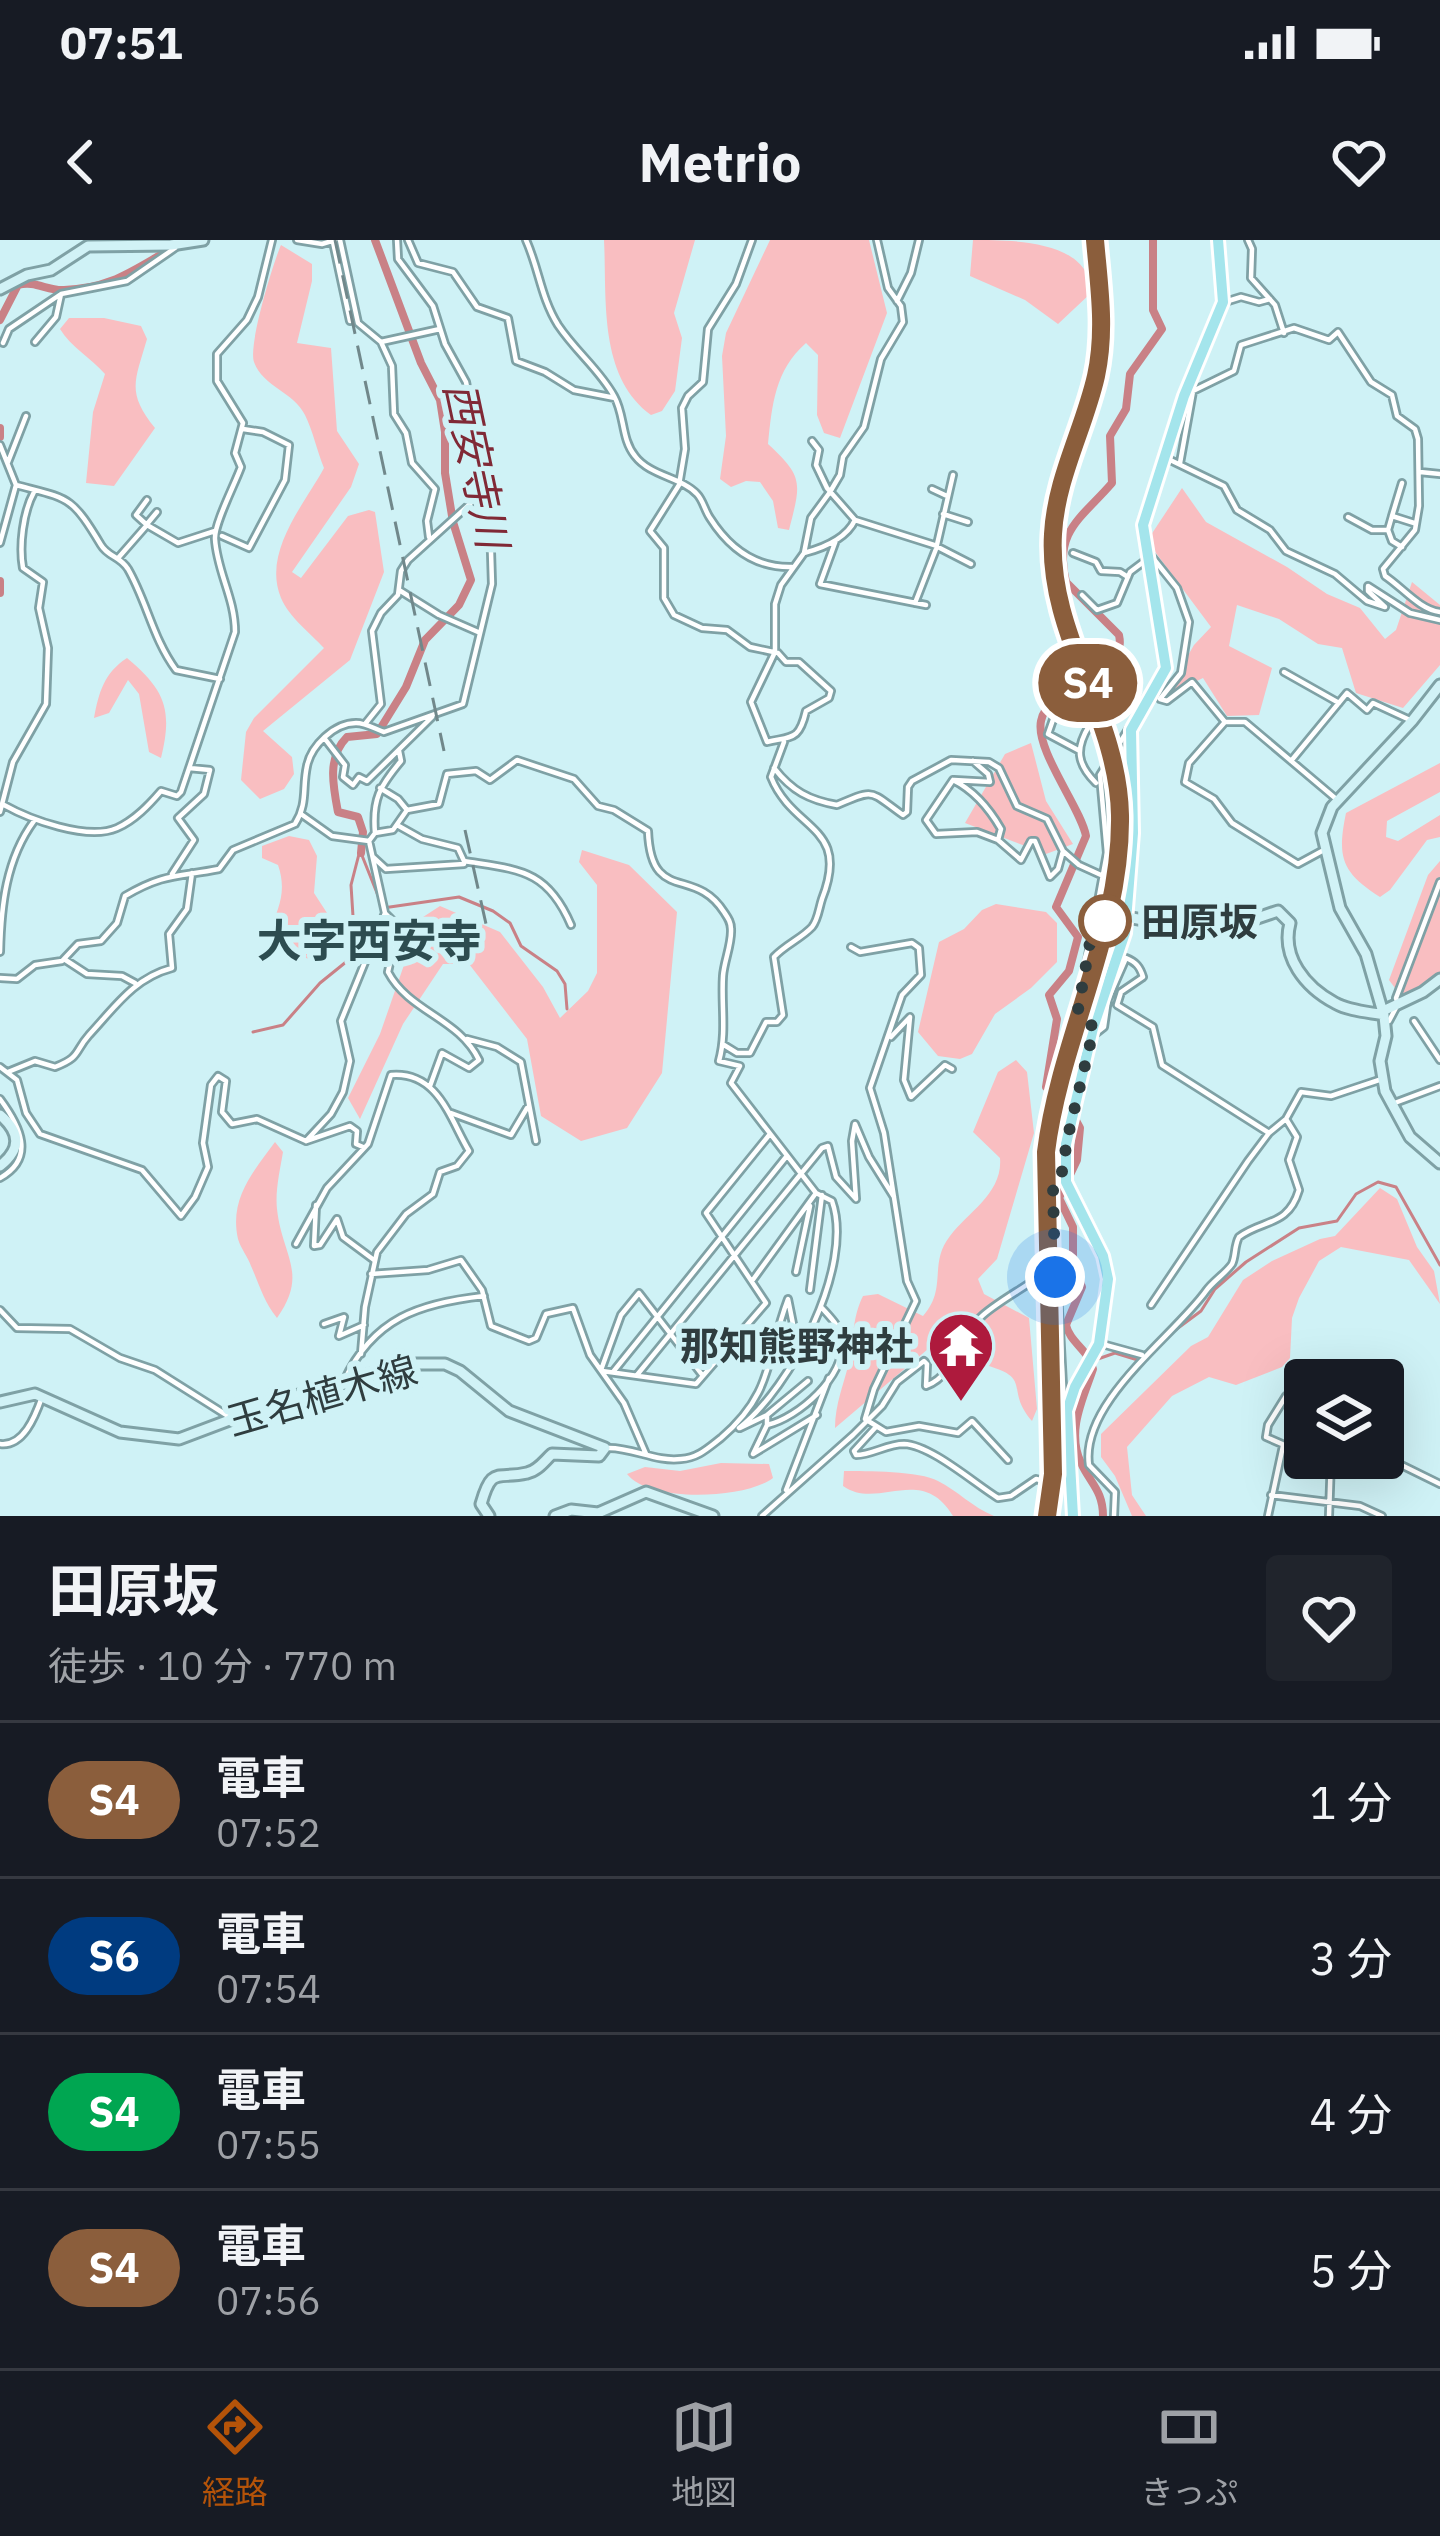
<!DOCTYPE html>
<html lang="ja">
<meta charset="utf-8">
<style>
:root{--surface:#171b24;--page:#20242c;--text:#f1f3f6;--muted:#9ea1a6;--line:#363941;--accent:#b45309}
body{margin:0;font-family:"IBM Plex Sans","Noto Sans JP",sans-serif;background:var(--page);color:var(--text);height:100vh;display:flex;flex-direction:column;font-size:45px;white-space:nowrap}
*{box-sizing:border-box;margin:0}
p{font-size:39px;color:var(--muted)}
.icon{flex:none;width:66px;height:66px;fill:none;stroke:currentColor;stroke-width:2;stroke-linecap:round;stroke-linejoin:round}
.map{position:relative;height:1276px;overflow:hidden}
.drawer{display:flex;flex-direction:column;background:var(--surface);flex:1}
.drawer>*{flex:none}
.badge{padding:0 24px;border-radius:39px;font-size:42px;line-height:78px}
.buttons{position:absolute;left:1284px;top:1119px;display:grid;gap:24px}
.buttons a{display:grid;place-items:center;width:120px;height:120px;border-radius:12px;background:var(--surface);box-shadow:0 12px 48px #0002;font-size:60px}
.you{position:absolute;width:60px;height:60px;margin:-30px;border:9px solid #fff;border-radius:50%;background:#1a73e8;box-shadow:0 0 0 18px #1a73e833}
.map>.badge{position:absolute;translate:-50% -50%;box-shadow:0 0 0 6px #fff}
.round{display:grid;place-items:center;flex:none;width:126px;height:126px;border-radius:12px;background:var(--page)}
.summary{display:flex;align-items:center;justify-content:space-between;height:204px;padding:0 48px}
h1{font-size:57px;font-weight:700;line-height:90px}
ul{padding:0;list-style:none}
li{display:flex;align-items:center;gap:36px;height:156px;padding:0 48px;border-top:3px solid var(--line)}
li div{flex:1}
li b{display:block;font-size:45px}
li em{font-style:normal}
li .badge{min-width:132px;font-weight:700;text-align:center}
.status{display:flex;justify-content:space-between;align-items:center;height:84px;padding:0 60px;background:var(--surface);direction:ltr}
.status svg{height:33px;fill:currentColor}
header{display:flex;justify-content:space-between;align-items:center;height:156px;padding:0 48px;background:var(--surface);font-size:54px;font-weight:700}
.tabs{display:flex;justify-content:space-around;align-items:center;height:168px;border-top:3px solid var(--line);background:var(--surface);font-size:33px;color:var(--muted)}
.tabs a{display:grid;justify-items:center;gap:6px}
.tabs .active{color:var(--accent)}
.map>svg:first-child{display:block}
.green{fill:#f9bec1}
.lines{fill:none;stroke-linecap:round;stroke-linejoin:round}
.stream{stroke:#c98186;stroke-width:3}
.river{stroke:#c98186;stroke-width:8}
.street-tunnel{stroke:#afced1;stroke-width:4.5;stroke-dasharray:4.5 2;stroke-linecap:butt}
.street-casing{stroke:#7fa1a5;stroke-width:10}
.secondary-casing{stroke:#7fa1a5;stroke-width:15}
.primary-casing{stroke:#fff;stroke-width:16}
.street{stroke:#fff;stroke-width:4.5}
.secondary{stroke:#d1f2f6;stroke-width:9}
.primary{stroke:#a4e5ec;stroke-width:10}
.rail{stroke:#71888b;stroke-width:3;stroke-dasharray:24 12;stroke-linecap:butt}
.line-casing{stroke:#fff;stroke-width:27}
.line{stroke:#8b5e3c;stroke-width:18}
.walk{stroke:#2f3d3f;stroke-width:12;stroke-dasharray:0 21.6}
.stop-dot{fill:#fff;stroke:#8b5e3c;stroke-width:6}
.labels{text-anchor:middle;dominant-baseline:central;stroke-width:12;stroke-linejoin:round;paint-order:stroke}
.stop-label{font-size:39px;font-weight:bold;fill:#2f3d3f;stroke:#cff2f6;text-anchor:start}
.poi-label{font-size:39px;font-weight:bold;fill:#2f3d3f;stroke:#cff2f6;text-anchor:end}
.street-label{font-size:39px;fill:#2f3d3f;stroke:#cff2f6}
.water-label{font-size:42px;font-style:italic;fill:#802936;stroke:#cff2f6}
.quarter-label{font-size:45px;font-weight:bold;fill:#2d4c50;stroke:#cff2f6}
</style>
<div class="status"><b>07:51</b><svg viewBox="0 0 49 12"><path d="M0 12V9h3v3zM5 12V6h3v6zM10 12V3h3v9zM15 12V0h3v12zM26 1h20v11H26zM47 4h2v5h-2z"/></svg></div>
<header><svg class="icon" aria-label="back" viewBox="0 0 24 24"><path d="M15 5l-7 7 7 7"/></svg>Metrio<svg class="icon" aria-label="heart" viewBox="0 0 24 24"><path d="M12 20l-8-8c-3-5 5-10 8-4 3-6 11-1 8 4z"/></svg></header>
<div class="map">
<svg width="1440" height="1276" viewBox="0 0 1440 1276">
<rect width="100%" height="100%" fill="#cff2f6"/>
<!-- green -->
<path class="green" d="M604 0H695L674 73 682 98 675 151 662 171 651 175C598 136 607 59 604 0Z
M770 0H869L887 73 840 198 824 193 817 175 818 115 806 103C775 130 772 165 768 204 804 237 801 243 789 290L778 288 773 261 760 242 746 241 731 247 720 239 726 196 722 116 726 93Z
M973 0C1013 0 1091 0 1091 53L1058 84 1025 60 970 36Z
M281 5 312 24V41L297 103 331 108 337 191 359 224 351 247 292 332 301 338 348 276 369 270 375 272 384 332 350 420 263 491 292 517 294 534 284 549 260 559 241 540 246 492 254 478 324 408C310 393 289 377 281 358 262 312 304 265 324 228 317 211 313 191 305 175 294 152 263 147 254 122 248 105 273 23 281 5Z
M69 78H104L141 86 147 99C135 141 126 152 155 188L114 246 86 243 93 172 105 134C91 118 71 107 60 89Z
M1182 248 1206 282 1287 327 1327 354 1360 368 1385 399 1396 390 1412 342 1440 365V425L1403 468 1356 453 1342 408 1318 404 1279 379 1237 365 1229 406 1272 428 1259 475 1227 476 1203 438 1164 457 1194 405 1211 387 1147 301Z
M127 418C165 450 173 469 161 518L149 512 139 454 128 440 109 473 94 478C99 452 104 433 127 418Z
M1031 503 1046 561 1073 604 1046 614 965 583 1005 514Z
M1440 523V552L1387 581 1386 597 1398 601 1440 575V597L1427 600 1390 650 1380 657C1341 632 1337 617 1346 573Z
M289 596 309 600 317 616 314 653 327 673 329 707 313 720 285 712 269 692C279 668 287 651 278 625L262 618V606Z
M582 610 629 625 677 672 662 833 627 888 581 901 541 876 527 799 469 724H443L403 784 360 879 348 858 380 794 420 679 440 666 500 692 543 747 560 778 588 751 597 733V645L579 622Z
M1440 621V735L1401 756 1389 740 1428 635Z
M996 664 1046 672 1057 683V722L1031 748 995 774 972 814 960 819 938 816 918 792 939 702 964 689 982 670Z
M1016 820 1027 832 1034 893 997 1019 978 1039 984 1054 1029 1078 1037 1169 1032 1181C1004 1149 1034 1138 985 1125L961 1145 928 1109 835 1188C835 1164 844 1144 849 1122 854 1098 852 1078 863 1056L878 1054 923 1076C948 1048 928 1024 950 996 968 972 1003 953 1000 918L973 892 998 832Z
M275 902 283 912C280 930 275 951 277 969 282 1016 309 1033 277 1078 263 1060 260 1046 251 1026 248 1017 241 1009 238 999 229 959 253 932 275 902Z
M1380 948 1397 959 1417 1007 1434 1031 1440 1064 1409 1020 1341 1007 1319 1021 1299 1058 1292 1078 1290 1118 1282 1127 1236 1145 1209 1137 1172 1156 1127 1207 1132 1255 1146 1276H1132L1115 1236 1101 1217V1194L1191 1106 1208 1097 1243 1040 1272 1021 1320 999 1335 996Z
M721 1223 769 1224 773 1238C745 1259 649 1263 627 1234L645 1227 680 1231Z
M844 1231C866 1231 920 1231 938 1241 958 1251 972 1267 994 1276H953C921 1223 878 1271 843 1246Z"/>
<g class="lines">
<!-- stream -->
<path class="stream" d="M361 613 383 668 459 657 493 671 510 683 521 706 557 731 565 744 567 769
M253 792 283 785 320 743 346 722 354 692 351 645 359 614
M1170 1094 1201 1071 1215 1049 1246 1022 1299 988 1337 981 1356 954 1378 942 1396 947 1440 1025
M1095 1120 1115 1113 1141 1121"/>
<!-- river -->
<path class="river" d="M0 80 18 45C35 40 47 51 64 50 109 49 132 31 169 10
M0 188V197
M0 341V353
M361 613 363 592 358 577 338 572C333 546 327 517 347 497L377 494 406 447 425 400 459 365 471 340 453 282 445 233V192L440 160 421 123 375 0
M1103 1276C1103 1251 1091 1244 1081 1223 1066 1191 1083 1159 1093 1129 1089 1110 1070 1103 1066 1085L1082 1047 1073 1022V987L1059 958 1077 920 1080 888 1066 862 1046 847 1057 779 1049 755 1069 731 1078 697 1056 667 1086 596C1081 568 1035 510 1041 481 1049 441 1129 442 1119 395L1066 342C1053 291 1083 277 1112 243L1110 196 1126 169 1130 134 1162 89 1153 70V0"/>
<!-- street-tunnel -->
<path class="street-tunnel" d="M1086 162 1092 164
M1037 1038 1055 1037
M1049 1242H1063"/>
<defs>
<path id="street" d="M297 0 322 4 335 0
M340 0 358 83 381 102 392 126 394 174 406 193 412 223 435 249 427 281 429 297
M408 0 418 23 453 32 477 67 508 78 516 121 545 132 574 150 615 158
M526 0C539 29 541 58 558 85 576 112 599 129 614 156 625 175 621 199 635 216 650 236 681 237 697 254 703 260 705 271 710 278 729 308 756 328 792 327
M752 0 736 44 708 89 703 142 688 156 682 168 685 209 679 245 650 291 664 308V358L674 375 702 388 727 390 750 407 778 413 786 422H799L831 451 829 458 806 471C799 501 792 496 767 502L751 462 775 412V364L781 345 804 313 811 278 830 252 840 235 843 217 864 187 881 119 903 82 901 66 888 48 877 0
M1248 0 1252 9 1251 38 1275 65 1284 93
M333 2 350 81
M897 61 911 33 919 0
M1225 62 1241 57 1259 62 1270 59
M35 102 56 77 61 54
M381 102 440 89
M3 103 9 89 61 54 127 41 175 8
M812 201 819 210 816 225 827 248 855 280 934 305 971 324
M0 205 16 245 0 303
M1164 217 1224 246 1237 270 1270 290 1286 311 1335 334 1367 361 1385 367 1368 351V346L1410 373 1440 380
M8 222 26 176
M1180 223 1193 151 1234 131 1241 105 1294 88 1329 100 1338 92 1371 142 1392 155 1397 176 1415 189 1418 199 1419 266 1415 290 1383 329 1385 336C1402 347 1420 370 1440 372
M1420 232 1440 234
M1402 243 1392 276 1414 283
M16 245C69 259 71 255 101 305 108 317 120 316 128 329 147 362 153 399 176 430L220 439
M932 249 947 256
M147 260 136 275 147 285
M943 274 968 282
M1348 277 1372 290H1388L1392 276
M147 284 157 272
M1388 290 1392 301 1402 307
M222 296 249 308 285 240 289 205 263 192 243 189
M836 300 820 344 926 365
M804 313C823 308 846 299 855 280
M1073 313 1096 322 1101 331 1120 332 1128 337
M1149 313 1177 348 1189 382 1181 433 1160 459 1167 461 1192 442 1225 482
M119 317 147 285 178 303 215 291
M399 350 439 375 478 392
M1082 355 1097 370 1117 363 1130 332 1146 320
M915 363 936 309 953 235
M1284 432 1339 463
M1055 474 1048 494 1078 510
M1225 482 1189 523 1185 542 1214 559 1232 583 1298 624 1322 611
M1225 482H1245L1335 558
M365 484 381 464 372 391 381 373 398 355 401 331 408 320 470 264 487 236
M1089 486C1075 509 1077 524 1096 543
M325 499 345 525 343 537 353 545 359 537 367 541 432 477
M399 511 401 521C380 546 372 559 375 593L369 601 385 673 398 686 388 732C409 772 459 778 479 820L469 828 442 813 430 846
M1291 521 1347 453 1367 470 1373 463 1412 481
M774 528C792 551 809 560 837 565 876 548 869 551 903 575L907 572 908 547 912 541 951 520 989 522 999 528 1017 566 1047 579 1063 611 1079 625 1101 635
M953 540 926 580 936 594 977 592 998 600 1021 620 1031 601H1035L1050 637 1058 629 1063 611
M953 540C975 551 989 568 1001 589L998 600
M954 540 990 542 988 534 973 521
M380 548 398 559 407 570
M4 565C29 579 87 601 117 588 135 580 149 565 161 551L177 556 181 552 235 392C235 358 217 332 215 299 214 284 235 244 241 227L235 213 243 183 217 141V114L247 80 258 57 272 0
M0 572 13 522 46 464 48 408 39 368 43 342 23 328C19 306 23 272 34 252
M301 574 332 596 369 601
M397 585 422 599 458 608 464 621C519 630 547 629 571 685
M375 593 393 590 407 570 439 564 447 534 476 531 490 540 517 520 574 539 598 566 614 570 648 591C651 665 694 625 724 672 728 678 731 682 731 689 732 704 724 721 723 736 721 765 727 792 719 821L740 826 731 843 816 953 832 961C855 1026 790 1149 739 1188
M373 617 386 629 464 624
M172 634 194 600 178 578 204 554 210 530 189 528
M851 707 860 712 912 703 919 708 921 735 902 755 870 848 884 893 907 1041 916 1061 874 1149 865 1179 886 1192 919 1186 958 1193 972 1181 1008 1220
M0 712C1 666 6 619 34 581
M64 719 87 734 122 736 135 743
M0 738 17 739 35 725 62 721 78 704 101 701 117 683 125 656C164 633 178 637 219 629L233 610 295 584C308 563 302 549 307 526 311 506 334 483 356 483 366 483 375 489 384 492L463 464 492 344 491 312 481 278 491 232 484 196 471 167 466 142 445 104 433 66 398 19 397 0
M1389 781 1398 764 1396 758 1440 642
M1414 781 1440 820
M1089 783 1078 770 1107 613 1100 535 1129 488
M1095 794 1104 787 1108 759 1126 718C1136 722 1140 727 1143 737L1121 752 1117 765 1153 787 1162 825 1269 893
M891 797 910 777 904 840 911 857 945 825 952 829
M467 799 497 807 521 822 536 901
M724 805 737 813H750L766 782H777L783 775 774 717C785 705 802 698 812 687 818 680 819 668 822 659 851 585 793 592 771 537L784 502
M0 827 17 840 26 873 40 894 142 930 181 976 195 957 208 927 203 903 211 845 218 836 226 841 222 872 232 884 257 879 306 901 350 886 357 891 356 904 363 907
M8 832 35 821 55 827C81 817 74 812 89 795 115 767 134 738 172 728L169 694 187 669 192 633
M0 859C20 886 36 918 0 938
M1392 864 1440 846
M451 873 511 895 527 868
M306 901 331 874 343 852 350 821 341 781 385 673
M1064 928 1053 947V960L1064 1164
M316 965 314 1006 320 1005 337 979 343 997 374 1020
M296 1004 327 948 368 904 391 835C438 831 450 879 469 911L457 926 440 932 433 954 406 974 377 1012 365 1067 361 1114
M796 1032 810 966
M371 1034 428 1030 461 1020 482 1050 491 1086 529 1101 536 1098 546 1074 573 1068 590 1115 624 1163 646 1214
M752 1041 816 953
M810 1050 822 955
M1151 1065 1248 921 1269 893 1286 879 1301 852 1331 856 1382 839
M0 1070 17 1088 70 1089 120 1118 155 1130 228 1176
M324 1084 344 1077 339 1096 364 1085
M1102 1104 1142 1115
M601 1130 621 1075 639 1053 703 1136
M602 1131 696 1144 766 1063 706 973 770 894
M613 1132 786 917
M637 1135 822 908 828 906 836 937 856 959 852 901 855 884 869 917 894 957
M344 1141C373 1078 420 1063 484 1056
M1305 1159 1286 1156 1268 1185 1266 1197 1305 1214
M767 1175V1185L753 1214 817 1175
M767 1185C798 1178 846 1136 842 1101 841 1087 830 1077 822 1068
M740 1188 767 1175 808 1141
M875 1188 854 1211 856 1215C872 1215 887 1204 904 1204 931 1205 975 1244 998 1258L1011 1256 1036 1239 1049 1242
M0 1204C23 1207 35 1177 42 1157
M609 1208C634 1208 656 1222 681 1219 698 1218 708 1208 721 1198 774 1153 766 1117 788 1059L799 1114
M1383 1216 1440 1244
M1312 1218 1331 1225
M786 1250 829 1138
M1271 1255 1360 1266 1382 1276
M762 1276 853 1195 882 1166 897 1142 924 1121 927 1124 926 1146C953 1136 963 1099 980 1078 991 1066 1022 1049 1037 1038
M1114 1276 1115 1252 1089 1225C1080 1162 1174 1096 1206 1051 1213 1041 1225 1034 1232 1024 1236 1016 1234 1006 1239 997 1263 979 1288 987 1299 950L1289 920 1297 897 1286 879
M1268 1276 1283 1206
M1329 1276 1331 1218"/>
<path id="secondary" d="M0 49 27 35 51 30 88 6 171 5 203 0
M1440 445 1412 481 1332 567 1322 593 1340 668 1366 714 1384 776 1386 796 1380 821 1385 851 1410 897 1440 923
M1127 677 1159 683 1179 677 1231 687 1278 671 1290 683C1281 717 1305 747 1335 763 1349 771 1368 772 1384 775
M1383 771 1423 752 1440 739
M0 875C21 893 21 909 0 926
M0 1162 35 1154 120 1192 179 1199 285 1159 406 1124H445L460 1131 509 1171 605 1208 599 1216 552 1214C545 1220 538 1231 527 1233 497 1240 492 1225 481 1264L489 1276
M555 1276 571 1270 598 1273 646 1252 713 1276"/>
<path id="primary" d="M1073 1276 1067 1171 1075 1147 1099 1104 1108 1039 1103 1016 1066 942V904L1093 788 1125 693 1133 593 1131 490 1166 428 1143 285 1184 156 1223 62 1218 0"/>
</defs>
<!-- street casing -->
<use href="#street" class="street-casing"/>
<!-- secondary casing -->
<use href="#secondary" class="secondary-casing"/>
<!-- primary casing -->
<use href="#primary" class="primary-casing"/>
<!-- street -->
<use href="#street" class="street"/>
<!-- secondary -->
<use href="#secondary" class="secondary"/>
<!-- primary -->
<use href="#primary" class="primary"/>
<!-- rail -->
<path class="rail" d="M335 0 444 511
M465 590 486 684
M1047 1276 1053 1234 1046 912C1060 798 1121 691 1120 575 1118 478 1049 399 1052 303 1054 243 1083 193 1096 136 1106 91 1100 46 1095 0"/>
</g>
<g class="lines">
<defs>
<path id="line" d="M1047 1276 1053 1234 1046 912C1060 798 1122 691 1120 575 1118 475 1047 394 1053 294 1056 238 1084 189 1096 136 1106 90 1099 46 1095 0"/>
</defs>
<!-- line casing -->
<use href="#line" class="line-casing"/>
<!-- line -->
<use href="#line" class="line"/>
<!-- walk -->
<path class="walk" d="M1055 1037 1053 947 1064 928 1066 904 1094 788 1078 770 1092 691 1105 681"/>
</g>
<!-- icons -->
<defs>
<symbol id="temple-pin" viewBox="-11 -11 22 30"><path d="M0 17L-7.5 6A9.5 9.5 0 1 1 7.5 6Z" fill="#ae1a3d" stroke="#cff2f6"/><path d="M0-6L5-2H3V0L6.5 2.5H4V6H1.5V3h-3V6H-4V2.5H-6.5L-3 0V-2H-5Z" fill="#fff"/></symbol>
</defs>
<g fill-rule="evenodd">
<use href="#temple-pin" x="923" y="1067" width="76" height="104"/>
</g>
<!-- markers -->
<circle class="stop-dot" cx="1105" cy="681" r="24"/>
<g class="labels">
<!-- stop labels -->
<g class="stop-label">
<text x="1141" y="681">田原坂</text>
</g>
<!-- poi labels -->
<g class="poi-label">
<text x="914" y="1105">那知熊野神社</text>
</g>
<!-- street labels -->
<g class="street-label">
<text transform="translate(322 1155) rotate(-16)">玉名植木線</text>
</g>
<!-- water labels -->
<g class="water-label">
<text transform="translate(477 225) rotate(78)">西安寺川</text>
</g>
<!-- quarter labels -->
<g class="quarter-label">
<text x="369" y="700">大字西安寺</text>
</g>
</g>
</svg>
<div class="buttons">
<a><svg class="icon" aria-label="layers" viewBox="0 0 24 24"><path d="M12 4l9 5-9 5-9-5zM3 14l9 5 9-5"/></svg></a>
</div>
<div class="you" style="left:1055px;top:1037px"></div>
<b class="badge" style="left:1088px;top:443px;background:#8b5e3c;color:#fff">S4</b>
</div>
<section class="drawer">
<div class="summary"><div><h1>田原坂</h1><p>徒歩 · 10 分 · 770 m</p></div><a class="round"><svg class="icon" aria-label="heart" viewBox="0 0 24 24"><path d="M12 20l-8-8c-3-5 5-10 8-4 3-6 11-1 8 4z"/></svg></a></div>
<ul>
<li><span class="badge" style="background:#8b5e3c;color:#fff">S4</span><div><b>電車</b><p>07:52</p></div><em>1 分</em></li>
<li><span class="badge" style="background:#003b80;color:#fff">S6</span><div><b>電車</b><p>07:54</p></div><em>3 分</em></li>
<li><span class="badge" style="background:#00a651;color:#fff">S4</span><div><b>電車</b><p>07:55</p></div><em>4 分</em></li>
<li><span class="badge" style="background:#8b5e3c;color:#fff">S4</span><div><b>電車</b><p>07:56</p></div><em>5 分</em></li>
</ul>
</section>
<nav class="tabs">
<a class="active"><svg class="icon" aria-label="directions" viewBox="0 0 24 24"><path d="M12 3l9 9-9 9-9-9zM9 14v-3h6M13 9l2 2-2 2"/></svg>経路</a>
<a><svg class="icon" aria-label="map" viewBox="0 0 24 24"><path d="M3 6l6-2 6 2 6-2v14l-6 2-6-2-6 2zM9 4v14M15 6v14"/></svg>地図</a>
<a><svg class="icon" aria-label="tickets" viewBox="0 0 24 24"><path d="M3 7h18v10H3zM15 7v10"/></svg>きっぷ</a>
</nav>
